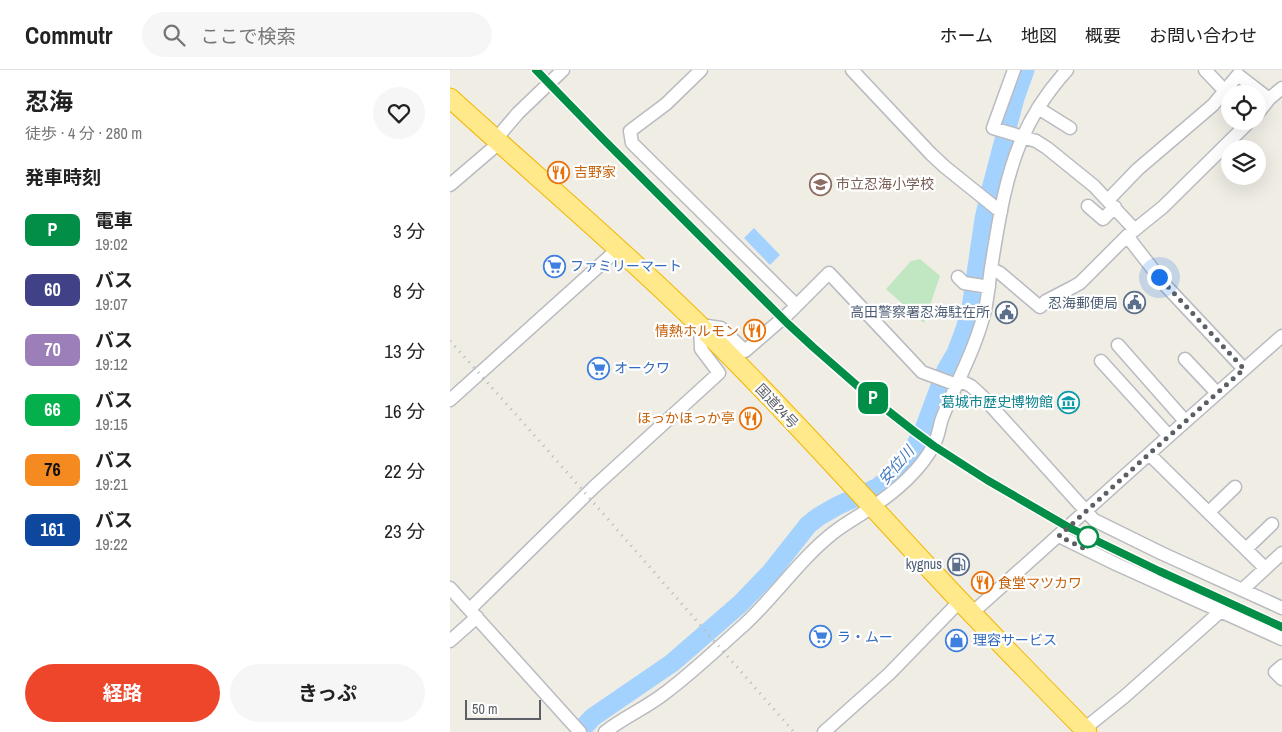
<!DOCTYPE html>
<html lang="ja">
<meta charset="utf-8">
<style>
:root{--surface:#fff;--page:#f6f6f6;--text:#222;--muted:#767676;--line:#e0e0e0;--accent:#ee462b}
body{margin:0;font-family:"Archivo Narrow","Noto Sans JP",sans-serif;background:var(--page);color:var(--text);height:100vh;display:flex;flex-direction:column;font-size:19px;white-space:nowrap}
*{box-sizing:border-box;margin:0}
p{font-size:16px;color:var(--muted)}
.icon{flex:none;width:28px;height:28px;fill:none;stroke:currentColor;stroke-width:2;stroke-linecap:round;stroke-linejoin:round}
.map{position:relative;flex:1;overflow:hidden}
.sheet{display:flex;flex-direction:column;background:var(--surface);width:450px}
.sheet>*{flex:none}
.badge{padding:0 10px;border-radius:8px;font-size:18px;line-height:32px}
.tools{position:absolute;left:771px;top:15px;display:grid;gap:10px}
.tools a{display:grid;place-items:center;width:45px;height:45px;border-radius:50%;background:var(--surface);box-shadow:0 5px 20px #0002;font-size:25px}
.scale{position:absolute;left:15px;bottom:12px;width:76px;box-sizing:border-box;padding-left:5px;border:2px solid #5c5f65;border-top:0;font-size:14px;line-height:18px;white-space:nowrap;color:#5c5f65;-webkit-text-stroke:4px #fff;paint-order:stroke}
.you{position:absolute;width:25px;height:25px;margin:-12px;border:4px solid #fff;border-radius:50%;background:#1a73e8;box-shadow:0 0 0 8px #1a73e833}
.map>.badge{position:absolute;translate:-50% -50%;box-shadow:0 0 0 2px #fff}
h2{padding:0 25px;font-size:19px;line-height:45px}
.round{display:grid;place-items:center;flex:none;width:52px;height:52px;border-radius:26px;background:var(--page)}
.overview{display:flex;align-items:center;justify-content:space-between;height:85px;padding:0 25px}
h1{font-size:24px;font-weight:700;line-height:38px}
.action{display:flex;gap:10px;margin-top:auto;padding:10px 25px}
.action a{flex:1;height:58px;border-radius:30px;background:var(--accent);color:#fff;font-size:20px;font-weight:700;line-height:58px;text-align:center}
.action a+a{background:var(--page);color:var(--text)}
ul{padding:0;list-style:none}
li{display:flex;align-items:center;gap:15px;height:60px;padding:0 25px}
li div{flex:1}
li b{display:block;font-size:19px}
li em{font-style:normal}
li .badge{min-width:55px;font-weight:700;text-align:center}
header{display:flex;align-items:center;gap:30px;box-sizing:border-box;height:70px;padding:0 25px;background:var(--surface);border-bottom:1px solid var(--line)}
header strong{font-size:24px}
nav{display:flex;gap:28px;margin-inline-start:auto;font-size:18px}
.search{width:350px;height:45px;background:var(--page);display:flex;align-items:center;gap:12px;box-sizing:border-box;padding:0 18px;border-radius:28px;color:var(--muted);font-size:19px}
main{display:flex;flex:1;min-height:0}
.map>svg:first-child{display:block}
.green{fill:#c0e7c2}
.water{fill:#a4d2ff}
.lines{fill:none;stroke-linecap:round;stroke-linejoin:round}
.river{stroke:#a4d2ff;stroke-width:19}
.minor-casing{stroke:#b9bbc0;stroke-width:15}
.highway-casing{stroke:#f3b600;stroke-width:21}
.minor{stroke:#fff;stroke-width:12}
.highway{stroke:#ffe98b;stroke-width:19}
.rail{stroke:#b5b6b6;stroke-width:3;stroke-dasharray:1 6;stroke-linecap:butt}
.line-casing{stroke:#fff;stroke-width:11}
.line{stroke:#028e46;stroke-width:8}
.walk{stroke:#5c5f65;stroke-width:5;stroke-dasharray:0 9}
.stop-dot{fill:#fff;stroke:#028e46;stroke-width:2.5}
.labels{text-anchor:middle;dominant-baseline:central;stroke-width:4.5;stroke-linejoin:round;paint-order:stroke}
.food-label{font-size:14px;fill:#c56008;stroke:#fff;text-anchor:start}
.education-label{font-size:14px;fill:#785e54;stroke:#fff;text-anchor:start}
.shop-label{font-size:14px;fill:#366cbe;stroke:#fff;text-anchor:start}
.service-label{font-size:14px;fill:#4e5e75;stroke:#fff;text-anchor:end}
.culture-label{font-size:14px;fill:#0d838f;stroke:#fff;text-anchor:end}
.street-label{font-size:14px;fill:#5c5f65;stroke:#fff}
.water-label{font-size:15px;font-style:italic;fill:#4076be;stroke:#fff}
</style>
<header>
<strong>Commutr</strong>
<div class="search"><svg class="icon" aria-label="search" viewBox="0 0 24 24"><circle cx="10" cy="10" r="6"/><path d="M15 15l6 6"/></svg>ここで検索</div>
<nav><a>ホーム</a><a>地図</a><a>概要</a><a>お問い合わせ</a></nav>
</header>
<main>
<section class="sheet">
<div class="overview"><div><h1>忍海</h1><p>徒歩 · 4 分 · 280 m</p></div><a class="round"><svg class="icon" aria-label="heart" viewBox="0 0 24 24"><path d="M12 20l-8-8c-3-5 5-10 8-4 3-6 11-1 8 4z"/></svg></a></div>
<h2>発車時刻</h2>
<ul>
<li><span class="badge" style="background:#028e46;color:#fff">P</span><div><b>電車</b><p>19:02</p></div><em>3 分</em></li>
<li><span class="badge" style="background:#414188;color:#fff">60</span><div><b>バス</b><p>19:07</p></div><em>8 分</em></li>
<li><span class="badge" style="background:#9c7eb9;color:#fff">70</span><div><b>バス</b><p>19:12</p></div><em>13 分</em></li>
<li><span class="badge" style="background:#04b04c;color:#fff">66</span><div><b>バス</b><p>19:15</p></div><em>16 分</em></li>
<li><span class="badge" style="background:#f58a20;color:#111">76</span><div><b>バス</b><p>19:21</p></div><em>22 分</em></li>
<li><span class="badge" style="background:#0e479e;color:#fff">161</span><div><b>バス</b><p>19:22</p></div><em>23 分</em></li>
</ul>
<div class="action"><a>経路</a><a>きっぷ</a></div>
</section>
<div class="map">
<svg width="832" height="662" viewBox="0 0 832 662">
<rect width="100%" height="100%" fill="#efede4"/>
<!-- green -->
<path class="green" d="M470 189 490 206 474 253 436 219 461 191Z"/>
<!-- water -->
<path class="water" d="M304 158 330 185 320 195 294 168Z"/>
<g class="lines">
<!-- river -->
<path class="river" d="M129 662 143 647 222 593 290 534 321 502 358 455 368 447 387 436 428 417 439 408 463 380 474 359 496 300 506 283 515 259 521 238 534 149 540 123 565 28 575 0"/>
<defs>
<path id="minor" d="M251 0 216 34 180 61 182 73 346 235
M402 0 481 84 495 97 551 142
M564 0 543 58 573 67 586 71 597 78 644 116 685 160
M755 0 775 21
M588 38 620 58
M808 43 819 29 832 18
M45 70 68 43 113 0
M0 115 49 73
M658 130 688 99 763 35 788 5 819 29
M638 136 653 149 665 137
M677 166 716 216 794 299
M541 201H546L550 203 590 237 596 231 623 217 630 213 677 166 713 137 800 51
M508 207 514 213 539 217
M668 275 735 351
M735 289 767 323
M651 291 719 366
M509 310 521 316 533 327 644 450 711 483 832 538
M0 330 169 178
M699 384 815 498
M759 442 785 417
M609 466 666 494 832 569
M796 479 822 454
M0 518 130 662
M792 520 832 483
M20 539 144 417 269 303 251 279 250 255 271 258 295 281 340 242 379 203 472 302 507 315
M522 543 719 366 832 266
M0 571 27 547
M832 596 825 602 832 609
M634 659 674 627 771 541
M155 662C174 647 196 638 215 623 243 602 269 577 295 554 326 525 350 489 383 463 396 453 409 446 422 437 445 422 472 399 484 374 489 366 489 355 493 346 507 311 526 278 535 240 538 226 539 212 541 198 548 156 554 111 571 71 582 45 598 21 617 0
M374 662 439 604 510 531"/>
<path id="highway" d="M0 28C80 101 163 171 241 247 324 328 401 414 480 499 531 554 584 608 637 662"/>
</defs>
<!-- minor casing -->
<use href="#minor" class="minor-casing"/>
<!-- highway casing -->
<use href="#highway" class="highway-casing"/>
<!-- minor -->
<use href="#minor" class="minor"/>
<!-- highway -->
<use href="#highway" class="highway"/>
<!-- rail -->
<path class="rail" d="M86 0 153 69 337 253 363 277 419 326 465 362 484 375 537 410 618 457 709 501 832 557
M0 271C117 400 229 532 344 662"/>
</g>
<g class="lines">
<defs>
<path id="line" d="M86 0 153 69 337 253 363 277 419 326 465 362 484 376 537 410 618 457 709 501 832 557"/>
</defs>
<!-- line casing -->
<use href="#line" class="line-casing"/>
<!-- line -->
<use href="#line" class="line"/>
<!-- walk -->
<path class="walk" d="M638 467 637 480 609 466 699 384 794 299 709 207"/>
</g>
<!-- icons -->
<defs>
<symbol id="restaurant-ring" viewBox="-11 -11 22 22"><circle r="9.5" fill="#fff" stroke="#e8710a" stroke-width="1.5"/><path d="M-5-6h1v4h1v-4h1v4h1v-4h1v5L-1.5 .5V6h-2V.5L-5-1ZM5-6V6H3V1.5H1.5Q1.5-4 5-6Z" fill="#e8710a"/></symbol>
<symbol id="school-ring" viewBox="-11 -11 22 22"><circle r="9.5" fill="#fff" stroke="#8d6e63" stroke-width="1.5"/><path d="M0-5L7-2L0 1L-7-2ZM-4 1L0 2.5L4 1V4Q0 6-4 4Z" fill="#8d6e63"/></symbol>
<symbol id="supermarket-ring" viewBox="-11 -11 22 22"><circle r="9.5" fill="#fff" stroke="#3f7fe0" stroke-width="1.5"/><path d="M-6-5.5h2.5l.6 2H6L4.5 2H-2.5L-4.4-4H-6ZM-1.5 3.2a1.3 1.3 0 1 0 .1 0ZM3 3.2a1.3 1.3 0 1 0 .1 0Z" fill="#3f7fe0"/></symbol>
<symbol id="civic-ring" viewBox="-11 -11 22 22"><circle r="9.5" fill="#fff" stroke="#5c6f8a" stroke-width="1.5"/><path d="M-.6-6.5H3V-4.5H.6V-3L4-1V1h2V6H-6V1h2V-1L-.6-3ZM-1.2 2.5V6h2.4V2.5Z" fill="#5c6f8a"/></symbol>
<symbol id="museum-ring" viewBox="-11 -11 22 22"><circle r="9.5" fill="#fff" stroke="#0f9aa8" stroke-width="1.5"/><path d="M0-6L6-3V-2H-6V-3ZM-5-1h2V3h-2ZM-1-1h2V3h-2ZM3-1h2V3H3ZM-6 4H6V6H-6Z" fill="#0f9aa8"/></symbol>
<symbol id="fuel-ring" viewBox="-11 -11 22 22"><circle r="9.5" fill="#fff" stroke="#5c6f8a" stroke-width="1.5"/><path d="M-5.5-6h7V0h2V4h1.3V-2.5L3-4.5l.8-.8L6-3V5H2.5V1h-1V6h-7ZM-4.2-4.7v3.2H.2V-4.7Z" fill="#5c6f8a"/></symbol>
<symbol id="shop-ring" viewBox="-11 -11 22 22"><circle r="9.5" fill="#fff" stroke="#3f7fe0" stroke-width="1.5"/><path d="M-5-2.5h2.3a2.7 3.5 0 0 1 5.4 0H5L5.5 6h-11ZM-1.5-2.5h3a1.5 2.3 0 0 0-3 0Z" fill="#3f7fe0"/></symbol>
</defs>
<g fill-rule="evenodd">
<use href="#restaurant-ring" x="96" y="90" width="25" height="25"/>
<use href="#school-ring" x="358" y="102" width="25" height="25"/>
<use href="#supermarket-ring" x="92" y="184" width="25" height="25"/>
<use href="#civic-ring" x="672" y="220" width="25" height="25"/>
<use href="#civic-ring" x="544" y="230" width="25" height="25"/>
<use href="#restaurant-ring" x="292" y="248" width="25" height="25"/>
<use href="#supermarket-ring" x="136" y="286" width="25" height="25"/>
<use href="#museum-ring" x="606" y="320" width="25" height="25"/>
<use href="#restaurant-ring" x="288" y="336" width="25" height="25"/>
<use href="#fuel-ring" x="496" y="482" width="25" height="25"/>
<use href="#restaurant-ring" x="520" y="500" width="25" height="25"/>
<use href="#supermarket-ring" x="358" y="554" width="25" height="25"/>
<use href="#shop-ring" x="494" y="558" width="25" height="25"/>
</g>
<!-- markers -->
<circle class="stop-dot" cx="638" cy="467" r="10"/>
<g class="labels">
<!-- food labels -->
<g class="food-label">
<text x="124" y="102">吉野家</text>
<text x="289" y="261" text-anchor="end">情熱ホルモン</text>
<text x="285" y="348" text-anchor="end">ほっかほっか亭</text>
<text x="548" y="513">食堂マツカワ</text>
</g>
<!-- education labels -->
<g class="education-label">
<text x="386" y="114">市立忍海小学校</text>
</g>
<!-- shop labels -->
<g class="shop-label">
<text x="120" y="196">ファミリーマート</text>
<text x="164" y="298">オークワ</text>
<text x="387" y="567">ラ・ムー</text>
<text x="523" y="570">理容サービス</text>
</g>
<!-- service labels -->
<g class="service-label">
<text x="668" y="233">忍海郵便局</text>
<text x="540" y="242">高田警察署忍海駐在所</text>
<text x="492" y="494">kygnus</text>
</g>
<!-- culture labels -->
<g class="culture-label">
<text x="603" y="332">葛城市歴史博物館</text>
</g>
<!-- street labels -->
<g class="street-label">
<text transform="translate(327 336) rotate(47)">国道24号</text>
</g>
<!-- water labels -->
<g class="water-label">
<text transform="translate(446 395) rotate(-49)">安位川</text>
</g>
</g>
</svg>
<div class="tools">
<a><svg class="icon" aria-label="locate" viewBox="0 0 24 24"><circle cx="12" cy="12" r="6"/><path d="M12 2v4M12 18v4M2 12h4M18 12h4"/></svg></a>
<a><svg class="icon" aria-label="layers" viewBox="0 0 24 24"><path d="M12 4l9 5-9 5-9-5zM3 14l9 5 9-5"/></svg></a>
</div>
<div class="scale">50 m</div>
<div class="you" style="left:709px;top:207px"></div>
<b class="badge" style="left:423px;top:328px;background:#028e46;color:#fff">P</b>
</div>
</main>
